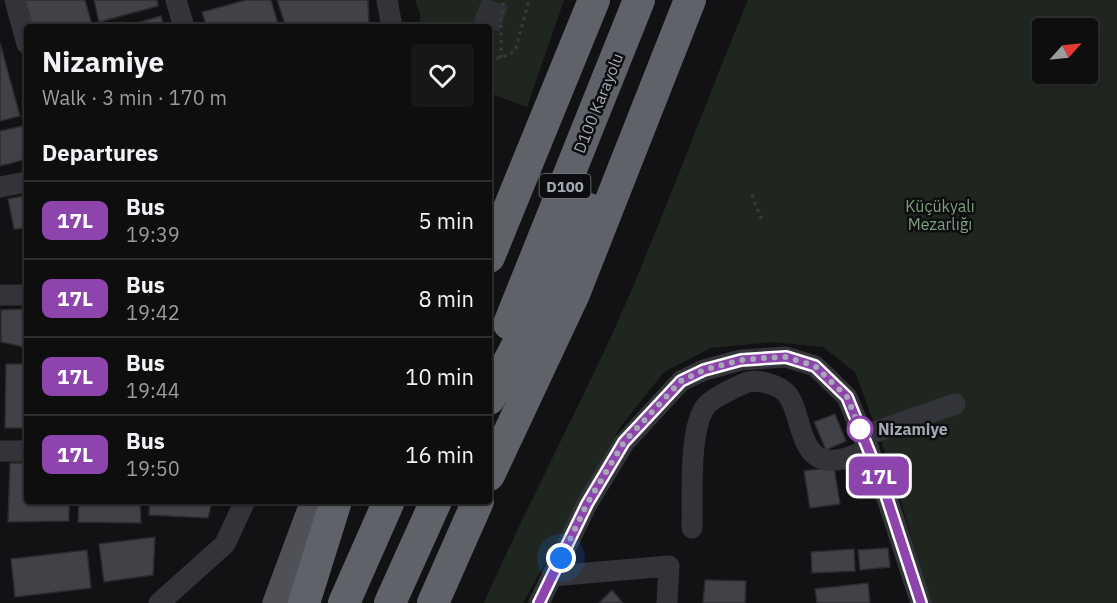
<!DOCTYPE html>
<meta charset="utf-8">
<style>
:root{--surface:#0e0e0f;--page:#171718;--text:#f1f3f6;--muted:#9b9c9e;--line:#2e2e2f}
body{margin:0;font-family:"IBM Plex Sans",sans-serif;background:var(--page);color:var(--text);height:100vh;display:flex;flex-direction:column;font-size:22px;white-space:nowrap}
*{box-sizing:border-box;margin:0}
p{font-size:20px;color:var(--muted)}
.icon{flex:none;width:33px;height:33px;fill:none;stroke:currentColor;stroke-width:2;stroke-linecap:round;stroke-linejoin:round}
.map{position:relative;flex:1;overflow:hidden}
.details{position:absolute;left:24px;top:24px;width:468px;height:480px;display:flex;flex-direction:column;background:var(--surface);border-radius:6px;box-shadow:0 2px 4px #0004,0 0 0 2px var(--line)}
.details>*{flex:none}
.badge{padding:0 12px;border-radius:9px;font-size:21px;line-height:39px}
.needle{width:39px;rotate:63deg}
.fabs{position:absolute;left:1032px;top:18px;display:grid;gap:12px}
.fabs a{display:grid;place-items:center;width:66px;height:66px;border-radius:6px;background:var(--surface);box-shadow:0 2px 4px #0004,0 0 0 2px var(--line);font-size:30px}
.you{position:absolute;width:30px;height:30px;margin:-15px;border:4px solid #fff;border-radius:50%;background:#1a73e8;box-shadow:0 0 0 9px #1a73e833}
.map>.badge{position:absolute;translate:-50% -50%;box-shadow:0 0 0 3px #fff}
h2{padding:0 18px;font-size:22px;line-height:54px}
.round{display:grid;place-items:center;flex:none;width:63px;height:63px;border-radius:6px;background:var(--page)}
.summary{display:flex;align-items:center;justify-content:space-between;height:102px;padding:0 18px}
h1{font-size:28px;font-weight:800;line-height:45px}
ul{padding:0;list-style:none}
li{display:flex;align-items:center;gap:18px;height:78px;padding:0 18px;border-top:2px solid var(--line)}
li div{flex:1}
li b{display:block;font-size:22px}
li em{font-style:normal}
li .badge{min-width:66px;font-weight:700;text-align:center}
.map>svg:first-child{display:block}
.green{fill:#1f2620;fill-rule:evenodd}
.building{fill:#414247;stroke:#2c2c30;stroke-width:1.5}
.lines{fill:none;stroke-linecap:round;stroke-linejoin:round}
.major-tunnel{stroke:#2f3034;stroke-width:27;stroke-dasharray:27 14;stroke-linecap:butt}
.path{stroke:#393b40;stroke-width:3;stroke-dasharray:3 4.5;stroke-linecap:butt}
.minor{stroke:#333439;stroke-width:21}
.major{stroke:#4f5157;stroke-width:27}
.highway{stroke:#606269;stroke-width:32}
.line-casing{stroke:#fff;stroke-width:14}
.line{stroke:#8e44ad;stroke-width:9}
.walk{stroke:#a4a9b4;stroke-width:6;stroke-dasharray:0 10.8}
.stop-dot{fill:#fff;stroke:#8e44ad;stroke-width:3}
.labels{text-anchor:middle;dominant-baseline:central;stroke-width:5;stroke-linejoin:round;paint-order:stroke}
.shield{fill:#0d0d0f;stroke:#777a82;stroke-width:1.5}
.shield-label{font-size:15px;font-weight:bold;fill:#a4a9b4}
.street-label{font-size:16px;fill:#a4a9b4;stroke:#0d0d0f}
.park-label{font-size:16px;fill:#7b9e7e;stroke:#0d0d0f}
.stop-label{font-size:16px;font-weight:bold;fill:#a4a9b4;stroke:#0d0d0f;text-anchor:start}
</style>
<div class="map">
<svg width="1117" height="603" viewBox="0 0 1117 603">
<rect width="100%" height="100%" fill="#121214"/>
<!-- green -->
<path class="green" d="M415 0H564L527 107 489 93V27H420V14Z
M748 0H1117V603H930L894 477 855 372 823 347 772 342 711 348 664 372 621 426 523 603H484C523 514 568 429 609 341 660 229 701 113 748 0ZM1042 28H1088V74H1042Z"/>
<!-- building -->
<path class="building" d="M24 0H85L92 25 30 27Z
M94 0H157L158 6 99 22Z
M246 0H271L279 27H207L202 12Z
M277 0H368L369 27H286Z
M161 16 164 27H123Z
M0 43 20 116 0 121Z
M23 126 27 142V159L0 166V131Z
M27 195V228L14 229 8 199Z
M22 309 24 347 1 342V310Z
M6 364H27V428H5Z
M835 414 846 441 826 450 814 422Z
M10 463H27V501H69V521L8 522Z
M834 467 840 504 810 508 804 471Z
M79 501H140L141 523 78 522Z
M150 501H212L208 518 149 515Z
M155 537 153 575 104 582 99 544Z
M888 548 890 567 860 570 858 550Z
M854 549 855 571 812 573 811 552Z
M87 550 91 588 15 597 11 559Z
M705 580 746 581 745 603H703Z
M868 583 870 603H817L815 589Z
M612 590 623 603H599Z"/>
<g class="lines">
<!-- major-tunnel -->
<path class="major-tunnel" d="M486 27 496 0"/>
<!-- path -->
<path class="path" d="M489 58H501L515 51 529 0
M501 58V16L504 0
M752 195 762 221"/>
<!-- minor -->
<path class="minor" d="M15 0 27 44
M176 0 184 27
M387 0 392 27
M0 187 27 182
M0 295H27
M863 436 955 404
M0 451H27
M692 528C693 498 688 429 706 406 711 399 736 387 745 383 757 378 779 385 787 394 800 409 799 449 820 458 835 465 855 455 869 449
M552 576 669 566 667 603
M159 603 225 544 245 501
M539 603 587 504 624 443 681 381 704 370 741 360 786 357 815 366 847 397 882 483 921 603"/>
<!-- major -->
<path class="major" d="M276 603 314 501"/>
<!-- highway -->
<path class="highway" d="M489 257 594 0
M509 324 639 0
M489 399 589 209
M489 475 574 294 690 0
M304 603 336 501
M344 603 389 501
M390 603 436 501
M433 603 478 501"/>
</g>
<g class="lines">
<defs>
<path id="line" d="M539 603 587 504 624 442 681 381 704 370 741 360 786 357 815 366 847 397 882 483 921 603"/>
</defs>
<!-- line casing -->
<use href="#line" class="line-casing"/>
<!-- line -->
<use href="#line" class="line"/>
<!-- walk -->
<path class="walk" d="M561 558 587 504 624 442 681 381 704 370 741 360 764 358 786 357 815 366 847 397 863 436 860 429"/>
</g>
<!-- markers -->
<circle class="stop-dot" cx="860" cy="429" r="12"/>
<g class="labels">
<!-- shield labels -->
<rect class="shield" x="539.5" y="174" width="51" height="24" rx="4.5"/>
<g class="shield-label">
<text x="565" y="186">D100</text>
</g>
<!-- street labels -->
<g class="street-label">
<text transform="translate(598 103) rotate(-68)">D100 Karayolu</text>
</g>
<!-- park labels -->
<g class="park-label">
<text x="940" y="206">Küçükyalı<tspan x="940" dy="18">Mezarlığı</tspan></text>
</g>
<!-- stop labels -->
<g class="stop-label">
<text x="878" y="429">Nizamiye</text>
</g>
</g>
</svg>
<div class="fabs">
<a><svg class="needle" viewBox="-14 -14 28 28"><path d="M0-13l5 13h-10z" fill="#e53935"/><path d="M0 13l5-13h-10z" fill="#9b9c9e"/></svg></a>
</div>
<div class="you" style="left:561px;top:558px"></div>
<b class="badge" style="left:879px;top:476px;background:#8e44ad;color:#fff">17L</b>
<section class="details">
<div class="summary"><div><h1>Nizamiye</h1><p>Walk · 3 min · 170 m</p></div><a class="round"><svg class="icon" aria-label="heart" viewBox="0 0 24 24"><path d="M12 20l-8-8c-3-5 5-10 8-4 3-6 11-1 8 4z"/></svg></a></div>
<h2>Departures</h2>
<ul>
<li><span class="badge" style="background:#8e44ad;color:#fff">17L</span><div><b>Bus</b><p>19:39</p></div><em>5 min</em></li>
<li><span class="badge" style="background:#8e44ad;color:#fff">17L</span><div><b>Bus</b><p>19:42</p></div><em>8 min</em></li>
<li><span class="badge" style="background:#8e44ad;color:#fff">17L</span><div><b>Bus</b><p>19:44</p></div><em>10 min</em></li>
<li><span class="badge" style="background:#8e44ad;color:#fff">17L</span><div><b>Bus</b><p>19:50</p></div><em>16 min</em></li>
</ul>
</section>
</div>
